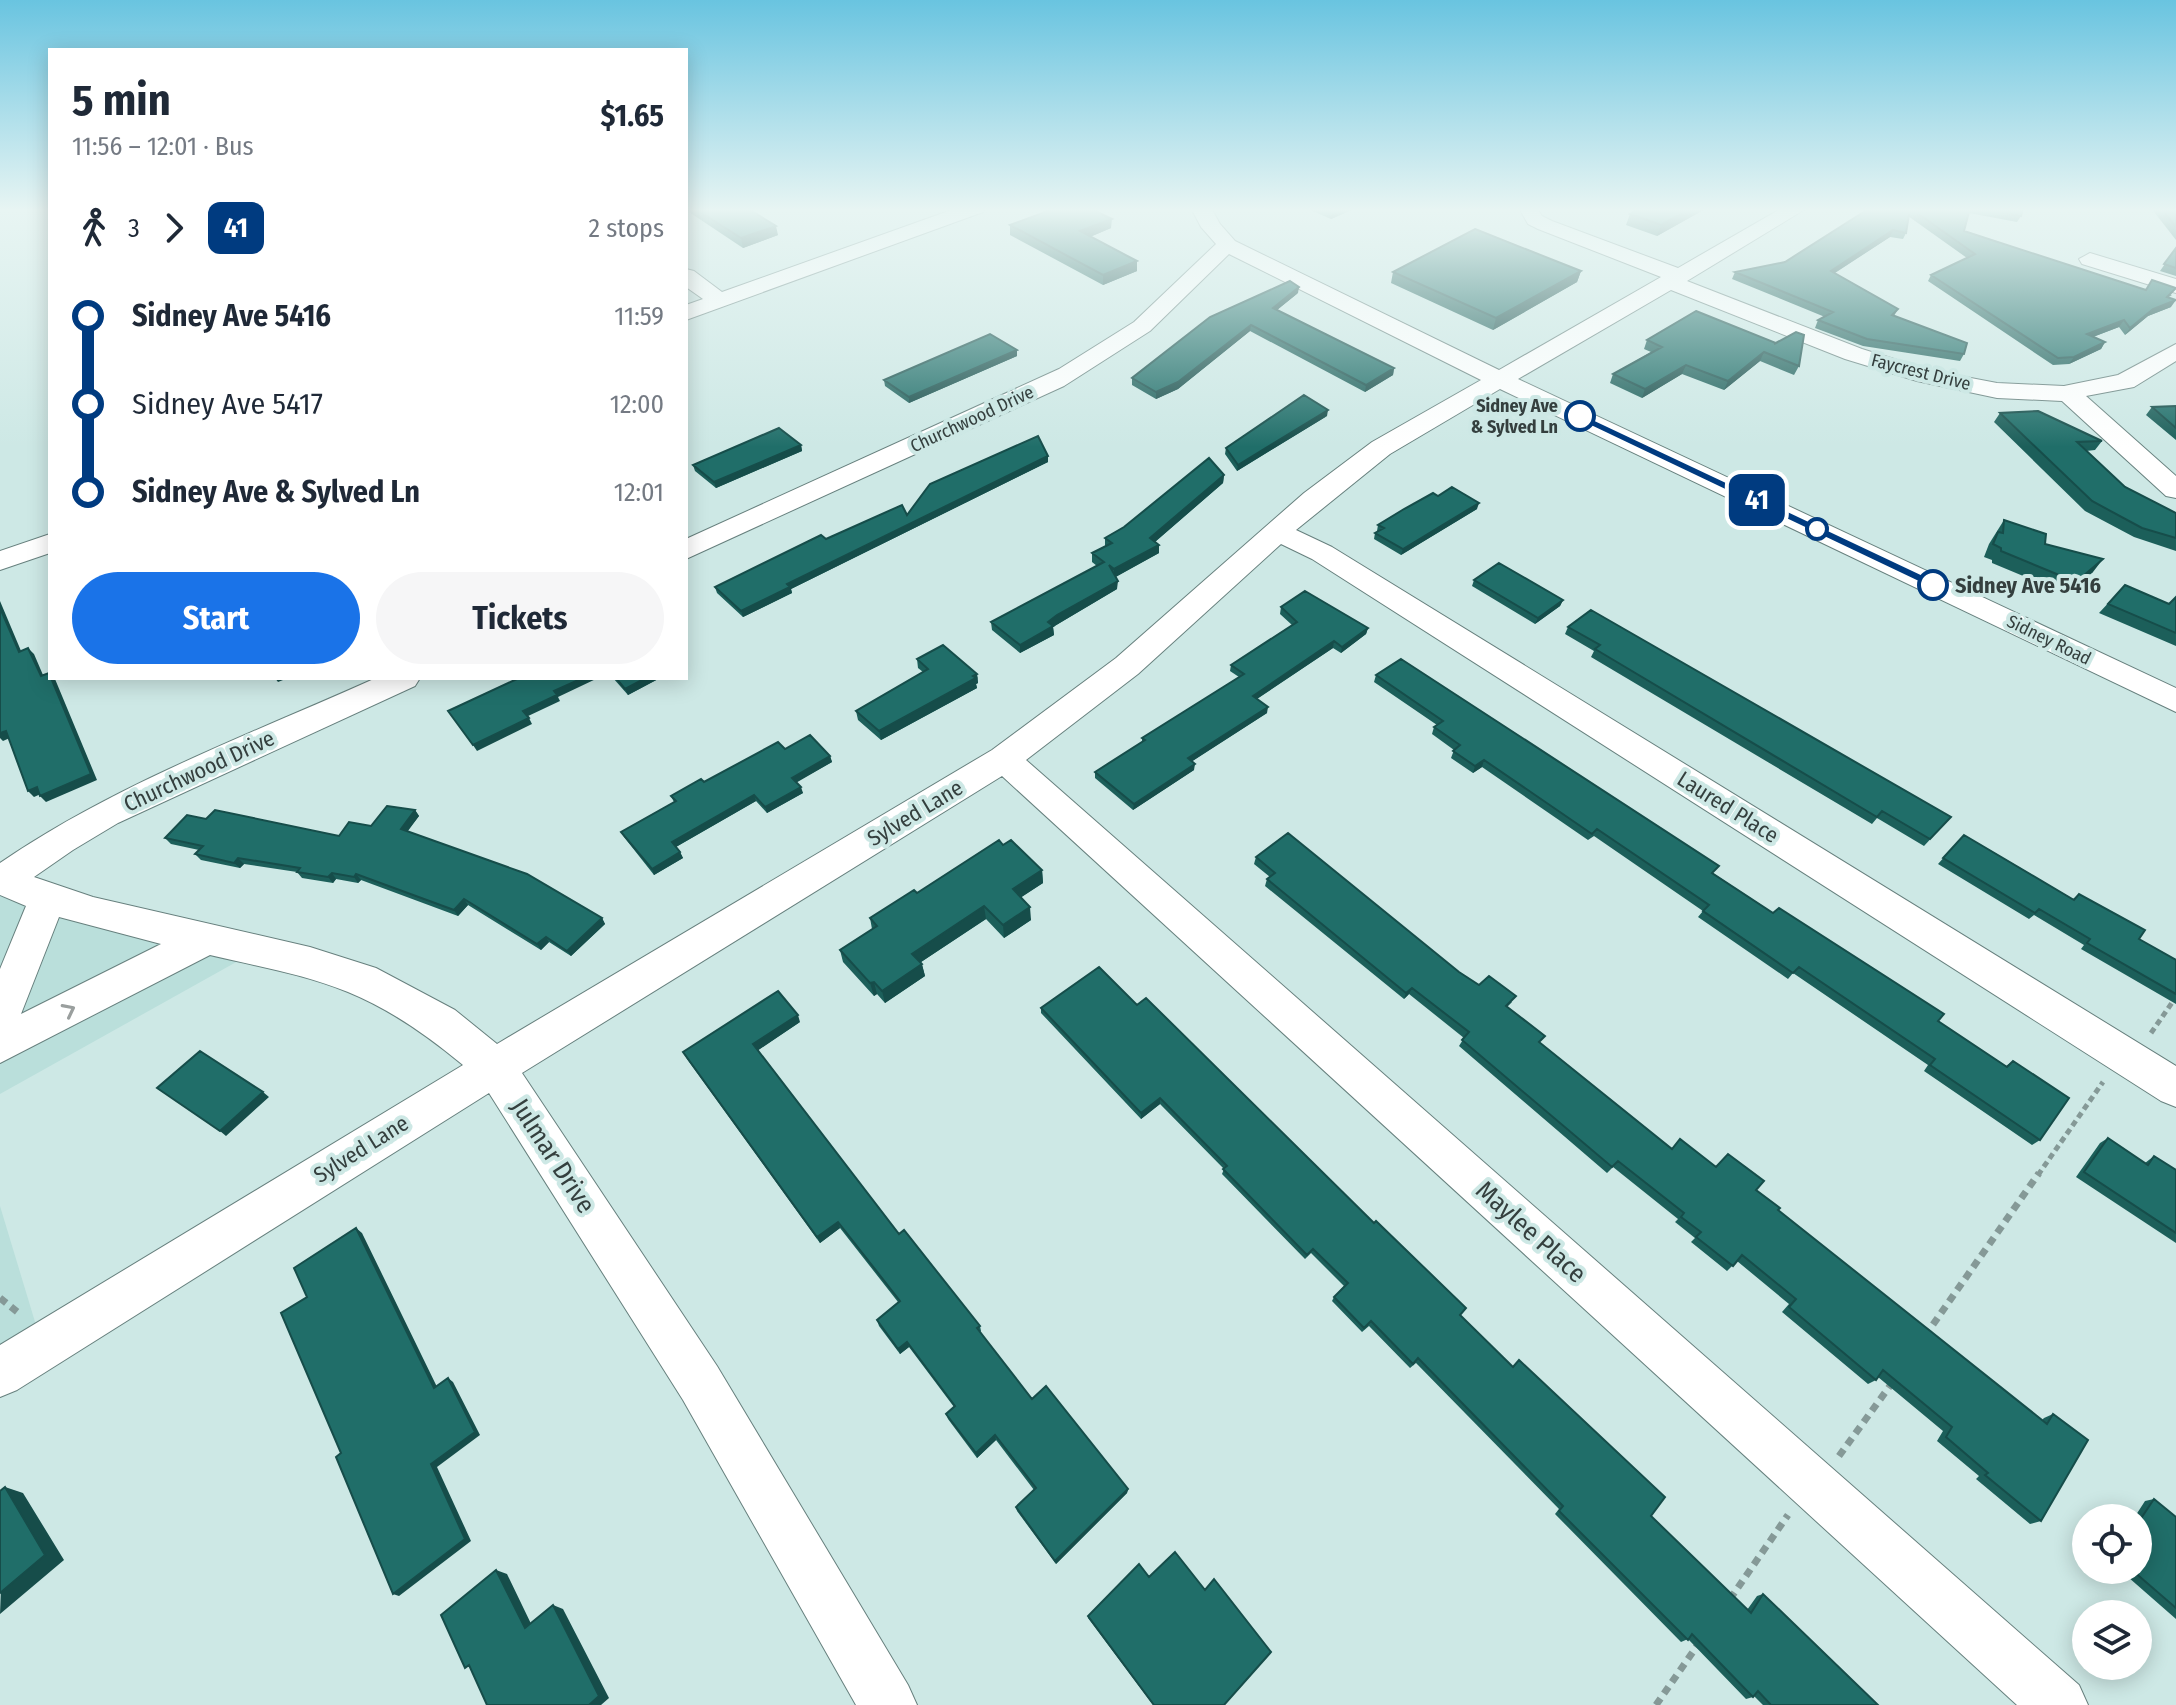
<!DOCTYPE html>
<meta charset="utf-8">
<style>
:root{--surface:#fff;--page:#f6f6f7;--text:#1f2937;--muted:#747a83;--accent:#1a73e8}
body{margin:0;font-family:"Fira Sans Condensed",sans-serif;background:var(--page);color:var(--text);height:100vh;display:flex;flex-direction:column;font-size:30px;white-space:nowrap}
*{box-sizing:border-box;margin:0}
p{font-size:26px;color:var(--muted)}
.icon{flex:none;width:44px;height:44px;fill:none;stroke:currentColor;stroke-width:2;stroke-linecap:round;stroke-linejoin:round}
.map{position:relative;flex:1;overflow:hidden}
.panel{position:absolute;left:48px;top:48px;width:640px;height:632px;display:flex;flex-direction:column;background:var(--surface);border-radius:0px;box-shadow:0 4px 20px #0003}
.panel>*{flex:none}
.badge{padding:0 16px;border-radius:12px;font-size:28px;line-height:52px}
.controls{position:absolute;left:2072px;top:1504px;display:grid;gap:16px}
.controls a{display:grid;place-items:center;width:80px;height:80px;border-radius:50%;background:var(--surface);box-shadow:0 4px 20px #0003;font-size:40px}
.map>.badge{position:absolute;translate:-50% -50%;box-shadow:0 0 0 4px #fff}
.legs{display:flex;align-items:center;gap:12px;height:88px;padding:0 24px;font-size:26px}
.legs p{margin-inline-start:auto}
.summary{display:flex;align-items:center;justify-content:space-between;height:136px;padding:0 24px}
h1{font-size:44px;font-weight:700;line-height:60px}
.primary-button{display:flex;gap:16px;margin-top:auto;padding:16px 24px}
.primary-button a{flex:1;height:92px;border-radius:48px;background:var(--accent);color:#fff;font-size:32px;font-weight:700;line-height:92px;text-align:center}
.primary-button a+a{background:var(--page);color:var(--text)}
ul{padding:0 24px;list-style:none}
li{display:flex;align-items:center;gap:28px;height:88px;font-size:30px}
li i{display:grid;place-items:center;width:12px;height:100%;margin:0 10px;background:currentColor}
li i::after{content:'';width:20px;height:20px;margin:-10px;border:6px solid;border-radius:50%;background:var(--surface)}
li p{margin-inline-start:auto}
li:first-child i{background:linear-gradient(#0000 50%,currentColor 0)}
li:last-child i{background:linear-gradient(currentColor 50%,#0000 0)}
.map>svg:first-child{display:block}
.built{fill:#badfdb}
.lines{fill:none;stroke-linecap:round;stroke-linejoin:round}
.minor-casing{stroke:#67807e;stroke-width:2}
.path-far1{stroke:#859997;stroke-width:5;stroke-dasharray:6 4;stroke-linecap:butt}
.path{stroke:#859997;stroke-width:7;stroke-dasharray:8 6;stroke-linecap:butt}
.minor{fill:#fff;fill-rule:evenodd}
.wall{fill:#1c5f5a}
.shaded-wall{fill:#164d4a}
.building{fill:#206e69;stroke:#164d4a;stroke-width:2}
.oneway{stroke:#9a9f9e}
.line-1{fill:#003b80;stroke:#fff;stroke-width:2}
.stop-1-dot{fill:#fff;stroke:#003b80;stroke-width:4}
.labels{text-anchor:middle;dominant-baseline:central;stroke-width:8;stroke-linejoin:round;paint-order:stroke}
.far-street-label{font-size:18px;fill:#343f3e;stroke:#cde8e5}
.far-stop-label{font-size:18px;font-weight:bold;fill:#343f3e;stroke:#cde8e5;text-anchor:end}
.stop-label{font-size:22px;font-weight:bold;fill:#343f3e;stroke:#cde8e5;text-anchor:start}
.street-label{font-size:22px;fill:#343f3e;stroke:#cde8e5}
.near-street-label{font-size:26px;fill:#343f3e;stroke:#cde8e5}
</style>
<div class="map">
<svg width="2176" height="1705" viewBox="0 0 2176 1705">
<rect width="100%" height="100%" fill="#cde8e5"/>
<!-- built -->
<path class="built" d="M0 879 256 951 0 1094Z
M0 1206 42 1345 0 1373Z"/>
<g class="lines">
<defs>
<path id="minor" d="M957 208H986L983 212 686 320V305L703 299 686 287V269L694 271 722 292Z
M1191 208H1211L1220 224 1235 241 1499 370 1661 277 1538 229 1528 224 1519 208H1537L1542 216 1552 221 1678 268 1782 208H1807L1687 281 1862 349 1929 370 1997 383 2064 386 2118 375 2176 344V361L2134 387 2086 396 2176 476V498L2166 496 2062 401 1997 398 1917 381 1845 359 1671 290 1518 379 2176 688V712L1500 389 1390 454 1296 530 1332 547 2176 1066V1107L2161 1101 1312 559 1281 544 1138 674 1026 760 2079 1685 2088 1705H2017L1002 776 522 1073 717 1366 908 1685 917 1705H856L683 1400 489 1093 17 1390 0 1397V1345L463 1065C428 1036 390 1009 348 992 304 974 256 966 210 955L0 1063V969L26 906 0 895V863C115 784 249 735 376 678H420L415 686 118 823 73 850 34 877 93 897 310 947 376 968 455 1010 497 1044 992 750 1116 658 1304 493 1372 442 1481 380 1229 254 1150 331 1064 386 686 559V539L1059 369 1134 322 1216 244 1201 227ZM59 917 161 944 21 1014Z
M2090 253 2176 279V293L2082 264 2079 259Z
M50 534V553L0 570V551Z"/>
</defs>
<!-- minor casing -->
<use href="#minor" class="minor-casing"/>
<!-- path-far1 -->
<path class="path-far1" d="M2151 1033 2176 997
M2038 1175 2103 1082"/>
<!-- path -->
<path class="path" d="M0 1298 21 1315
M1925 1336 2039 1173
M1839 1456 1892 1383
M1730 1599 1788 1515
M1656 1705 1699 1643"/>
<!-- minor -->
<use href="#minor" class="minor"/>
</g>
<!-- wall -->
<path class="wall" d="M686 208H747L778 235 743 248 686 210Z
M1306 208H1356L1331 219Z
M1640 208H1707L1657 236 1626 225 1630 214Z
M1870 208H2023L2021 216 2017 222 1969 213 1964 231 2146 290 2172 295 2169 297 2171 307 2148 316 2125 335 2119 327 2093 337 2105 342 2101 349 2069 364 2053 365 1928 281 1931 275 1967 258 1908 216 1906 233 1903 239 1890 237 1835 273 1898 309 1894 316 1964 354 1960 361 1863 346 1815 328 1818 320 1825 317 1732 279 1735 272 1785 262Z
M2151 208H2176V240Z
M1010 225 1111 228 1090 237 1137 271 1103 285 1010 235Z
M2176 248V276L2160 271Z
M1581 271 1577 282 1493 330 1391 283 1393 272Z
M1298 293 1277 310 1394 368 1393 375 1365 392 1250 331 1178 389 1156 399 1132 385V378Z
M1696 311 1799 366 1794 375 1760 361 1724 390 1682 374 1642 398 1610 383 1613 374 1651 352 1644 349 1647 340Z
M1017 350V356L909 403 885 386 884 380Z
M2176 406V440L2146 415 2152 407Z
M2000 413 2102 441 2095 450 2086 451 2125 487 2176 513V551L2134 537 2085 511 1994 422Z
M1327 416 1237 471 1225 454 1226 448Z
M801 445 802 451 716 488 695 471 693 465Z
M1048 456V462L791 589 792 593 743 617 717 593 715 587 826 539 907 515Z
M1224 475 1223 483 1155 542 1159 553 1115 577 1117 589 1058 624 1053 627 1054 635 1020 653 992 630 991 622 1097 566 1092 562V553L1105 546V538Z
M1438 496 1477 509 1401 555 1374 539 1375 533 1378 531H1377L1378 525Z
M2004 520 2045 544 2093 572 2066 594 1992 563V560L1984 557 1989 544Z
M1474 580 1563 600 1560 606 1535 624 1472 586Z
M2125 585 2169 604 2176 597V646L2099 613Z
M1281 607 1368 628 1366 634 1341 653 1333 648 1257 699 1267 713 1192 761 1194 770 1133 810 1095 778V772L1142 742V738L1239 677 1230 671 1231 665 1292 625 1280 614Z
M1568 627 1951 817 1924 846 1877 818 1872 824 1591 657 1594 651 1565 634Z
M917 659 977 674 978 683 976 684 977 688 881 740 858 720 856 711 923 672 918 668Z
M1376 675 1714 874 2006 1066 2013 1061 2040 1140 2032 1145 1924 1071 1928 1065 1793 973 1788 979 1698 917 1703 911 1594 836 1588 840 1482 767 1473 773 1451 758 1454 750 1432 734 1434 727 1437 725 1374 682Z
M613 678H660L628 695Z
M785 749 830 756 832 762 796 782 803 793 767 813 756 801 676 847 680 852 683 858 654 875 624 837 621 832 674 802 671 796Z
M415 810 419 816 407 831 602 918 605 924 571 956 549 942 541 950 468 905 458 916 361 880 358 883 336 879 333 883 302 878 297 872 244 864 240 868 201 860 195 854 199 850 171 844 165 838 206 819 339 836 371 826Z
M1964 835 2073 899 2079 894 2139 939 2176 960V1004L2081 949 2084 945 2034 915 2029 919 1938 864Z
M1003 845 1042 870 1043 883 1021 897 1031 920 1004 938 986 919 921 962 925 976 885 1003 877 994 874 996 843 962 840 950 872 929 870 918 917 893Z
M1256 857 1459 972 1479 985 1512 1002 1507 1007 1540 1043 1672 1149 1716 1167 1756 1190 1778 1210 2042 1420 2044 1418 2053 1414 2041 1521 2030 1524 1976 1479 1979 1476 1937 1441 1943 1431 1878 1377 1876 1380 1868 1384 1782 1312 1789 1304 1737 1261 1727 1271 1691 1242 1695 1238 1675 1222 1678 1219 1613 1167 1607 1173 1459 1046 1464 1038 1409 994 1404 999 1265 886 1267 879 1270 877 1254 864Z
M1137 1005 1460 1316 1651 1516 1747 1610 1757 1596 1763 1594 1878 1705H1763L1754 1696 1753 1697 1746 1699 1688 1639 1681 1642 1555 1514 1559 1509 1416 1363 1410 1368 1369 1326 1362 1332 1332 1301 1334 1297 1344 1286 1311 1253 1305 1259 1222 1174 1224 1169 1160 1104 1141 1119 1041 1013V1008Z
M800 1022 758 1050 899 1234 980 1326 981 1331 980 1332 1032 1399 1128 1489 1127 1493 1056 1564 1017 1511 1016 1507 1034 1490 996 1440 977 1458 948 1419 946 1414 954 1407 909 1347 900 1354 879 1326 877 1320 898 1302 840 1228 820 1243 687 1059 683 1052Z
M2108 1138 2145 1163 2154 1156 2176 1170V1243L2076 1177 2100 1143Z
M2154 1499 2176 1517V1619L2120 1570H2138V1518H2134L2145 1501Z
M1088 1616 1224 1705H1153L1088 1618Z"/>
<!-- shaded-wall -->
<path class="shaded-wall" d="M1333 208H1356L1331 219Z
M1691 208H1707L1657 236 1661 225Z
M1112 219 1111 228 1080 241V231Z
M776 226 778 235 743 248 741 238Z
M1893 230 1890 237 1828 277 1831 271Z
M1137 261V271L1103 285V275Z
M1581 271 1577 282 1493 330 1496 318Z
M1299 287 1298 293 1272 314 1273 308Z
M2176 300 2171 307 2148 316 2125 335 2130 328 2153 309Z
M2124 320 2119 327 2082 341 2087 334Z
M1251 325 1250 331 1178 389 1156 399V392Z
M2105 342 2101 349 2069 364 2074 357Z
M1017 350V356L909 403V397Z
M1764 352 1760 361 1724 390 1728 381Z
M1686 365 1682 374 1642 398 1645 389Z
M1394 368 1393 375 1365 392 1366 385Z
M1328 410 1327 416 1237 471 1238 465Z
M801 445 802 451 716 488 714 482Z
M1048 456V462L791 589 792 593 743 617 741 611 787 584Z
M1224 475 1223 483 1149 547 1150 538Z
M1479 503 1477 509 1401 555 1403 549Z
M1159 545V553L1114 578V569Z
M2103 559 2093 572 2066 594 2076 582Z
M1118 581 1117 589 1058 624 1053 627 1054 635 1020 653V645L1057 615Z
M1563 600 1560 606 1535 624 1538 618Z
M0 601 24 658 19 652 0 608Z
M1368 628 1366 634 1341 653 1342 647Z
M1334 641 1333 648 1252 702 1253 696Z
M28 648 34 654 46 682 41 676Z
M977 674 978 683 976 684 977 688 881 740 879 731Z
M51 678 55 679 97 780 46 802 40 796Z
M275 678H288L278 682Z
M583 678H598L558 697 560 701 526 717 523 711 554 691Z
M646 678H660L628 695 625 689Z
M1268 707 1267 713 1188 764V758Z
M529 718 532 724 477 751 473 745Z
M6 731 12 737 3 741 0 738V733Z
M830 756 832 762 794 784 792 778Z
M1484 760 1482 767 1473 773 1475 766Z
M1195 764 1194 770 1133 810 1134 804Z
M37 787 43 793 34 797 28 791Z
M801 787 803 793 767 813 765 807Z
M754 795 756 801 674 848 672 842Z
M415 810 419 816 405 835 401 829Z
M680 852 683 858 654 875 652 869Z
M238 858 244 864 240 868 234 863Z
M1042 870 1043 883 1014 902 1013 889Z
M332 873 336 879 333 883 328 877Z
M356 874 361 880 358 883 354 877Z
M464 899 468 905 458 916 454 910Z
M984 906 986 919 915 966 912 954Z
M1030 907 1031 920 1004 938 1003 925Z
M602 918 605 924 571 956 567 951Z
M546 937 549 942 541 950 537 944Z
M922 964 925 976 885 1003 882 991Z
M874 982 877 994 874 996 870 983Z
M1412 988 1409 994 1404 999 1406 993Z
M798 1015 800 1022 757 1051 753 1044Z
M263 1092 269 1097 226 1136 220 1131Z
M1160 1098V1104L1141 1119V1113Z
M838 1222 840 1228 820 1243 817 1237Z
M356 1228 362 1233 439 1391 434 1388Z
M907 1342 909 1347 900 1354 898 1349Z
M448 1378 453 1382 480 1435 437 1467 471 1541 399 1596 393 1594 431 1464Z
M995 1435 996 1440 977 1458 976 1453Z
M5 1487 23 1493 64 1560 0 1614Z
M1128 1489 1127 1493 1056 1564 1055 1561Z
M496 1570 507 1574 535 1632 525 1628Z
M553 1605 563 1609 609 1698 601 1705H589Z"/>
<!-- building -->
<path class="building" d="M694 208H747L776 226 741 238Z
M1056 208H1089L1112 219 1080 231 1137 261 1103 275 1010 225Z
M1640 208H1691L1661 225 1630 214Z
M1870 208H1970L1964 231 2146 290 2152 280 2176 288 2167 297 2176 300 2153 309 2130 328 2124 320 2087 334 2105 342 2074 357 2058 358 1931 275 1975 254 1910 208 1906 233 1893 230 1831 271 1898 309 1892 315 1967 343 1964 354 1867 339 1818 320 1833 312 1735 272 1785 262Z
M1980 208H2023L2021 216Z
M2161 208H2176V227Z
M1475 229 1581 271 1496 318 1393 272Z
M2176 248V268L2164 264Z
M1290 281 1299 287 1273 308 1394 368 1366 385 1251 325 1178 382 1156 392 1132 378 1210 317Z
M1696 311 1776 343 1774 344 1796 332 1804 335 1799 366 1764 352 1728 381 1686 365 1645 389 1613 374 1662 347 1647 340Z
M990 334 1017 350 909 397 884 380Z
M1304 395 1328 410 1238 465 1226 448Z
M2176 406V428L2152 407Z
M2038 411 2102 441 2077 442 2125 487 2176 513V538L2142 528 2092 501 2000 413Z
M779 428 801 445 714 482 693 465Z
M1038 436 1048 456 787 584 790 587 741 611 715 587 821 535 826 539 902 505 907 515 930 484Z
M1209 458 1224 475 1150 538 1159 545 1114 569 1109 565 1118 581 1057 615 1048 622 1053 626 1020 645 991 622 1104 562 1092 553 1112 543 1105 538 1124 527Z
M1452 487 1479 503 1403 549 1375 533 1384 528 1378 525 1404 509 1433 493 1438 496Z
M2004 520 2046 534 2045 544 2103 559 2076 582 2001 551V548L1993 544 1998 532 2003 533Z
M1499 563 1563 600 1538 618 1474 580Z
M2125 585 2169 604 2176 597V633L2108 604Z
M1305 591 1368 628 1342 647 1334 641 1253 696 1268 707 1188 758 1195 764 1134 804 1095 772 1145 740 1142 738 1244 674 1231 665 1297 622 1281 607Z
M0 608 19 652 28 648 41 676 49 673 91 774 40 796 37 787 28 791 6 731 0 733Z
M1591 610 1951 817 1930 839 1882 811 1877 817 1595 649 1600 645 1568 627Z
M943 645 977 674 973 676 976 678 879 731 856 711 928 669 917 659Z
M1401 659 1719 866 1712 873 1773 913 1779 908 1944 1014 1938 1021 2007 1067 2013 1061 2069 1098 2040 1140 1930 1065 1935 1059 1799 967 1793 973 1703 911 1709 905 1597 829 1592 834 1484 760 1475 766 1453 751 1460 745 1434 727 1443 721 1376 675Z
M519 678H583L554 691 557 695 523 711 529 718 473 745 448 711Z
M616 678H646L625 689Z
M810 735 830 756 792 778 801 787 765 807 754 795 672 842 680 852 652 869 621 832 676 801 671 796 701 779 704 782 778 742 785 749Z
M387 806 415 810 401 829 527 874 602 918 567 951 546 937 537 944 464 899 454 910 356 874 354 877 332 873 328 877 297 872 300 868 238 858 234 863 195 854 203 846 165 838 187 815 206 819 215 810 339 836 349 822 371 826Z
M1288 833 1459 972 1479 985 1489 976 1516 996 1506 1006 1545 1036 1539 1042 1672 1149 1680 1139 1716 1167 1728 1154 1764 1181 1756 1190 1780 1208 1778 1210 1919 1322 2047 1424 2053 1414 2088 1440 2041 1521 1985 1475 1988 1473 1946 1437 1952 1427 1883 1370 1876 1380 1789 1307 1796 1299 1742 1255 1733 1266 1696 1237 1701 1232 1681 1217 1684 1213 1618 1161 1612 1167 1462 1040 1469 1032 1412 988 1406 993 1267 879 1275 873 1256 857Z
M1964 835 2074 900 2079 894 2145 930 2139 939 2176 960V994L2087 943 2090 939 2039 909 2035 913 1943 858Z
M999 840 1003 845 1011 840 1042 870 1013 889 1030 907 1003 925 984 906 912 954 922 964 882 991 874 982 870 983 840 950 877 926 870 918 914 890 917 893Z
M1099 967 1137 1005 1146 998 1374 1223 1376 1221 1466 1308 1460 1315 1513 1367 1519 1360 1665 1497 1651 1516 1751 1613 1763 1594 1878 1705H1771L1758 1691 1753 1697 1692 1634 1688 1640 1559 1511 1563 1506 1418 1358 1413 1364 1371 1321 1364 1328 1334 1297 1348 1283 1313 1249 1307 1255 1223 1169 1227 1166 1160 1098 1141 1113 1041 1008Z
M778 991 798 1015 753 1044 899 1234 904 1230 980 1326 977 1328 1032 1399 1046 1386 1128 1489 1055 1561 1016 1507 1036 1488 995 1435 976 1453 946 1414 955 1406 907 1342 898 1349 877 1320 900 1301 838 1222 817 1237 683 1052Z
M200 1051 263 1092 220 1131 157 1088Z
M2108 1138 2148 1165 2154 1156 2176 1170V1233L2084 1172Z
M356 1228 434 1388 448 1378 475 1432 431 1464 465 1539 393 1594 336 1457 341 1453 281 1313 307 1297 294 1268Z
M5 1487 45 1555 0 1593V1491Z
M2154 1499 2176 1517V1608L2132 1570H2138V1523Z
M1175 1552 1205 1590 1214 1579 1271 1652 1224 1705H1154L1088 1616 1139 1564 1149 1577Z
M496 1570 525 1628 553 1605 599 1696 589 1705H487L469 1665 465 1668 441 1615Z"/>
<!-- one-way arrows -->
<defs><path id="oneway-chevron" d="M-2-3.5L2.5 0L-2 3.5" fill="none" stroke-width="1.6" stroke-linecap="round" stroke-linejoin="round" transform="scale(2)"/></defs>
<use class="oneway" href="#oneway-chevron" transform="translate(69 1010) rotate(-27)"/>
<!-- sky -->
<linearGradient id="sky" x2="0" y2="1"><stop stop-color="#69c4e0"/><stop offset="0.47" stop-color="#e8f5f3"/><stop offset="1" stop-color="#e8f5f3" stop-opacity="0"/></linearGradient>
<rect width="2176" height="447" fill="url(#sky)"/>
<!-- line-1 -->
<path class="line-1" d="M1580 413 1938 582 1940 585 1929 587 1576 419V414Z"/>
<!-- markers -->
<g class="stop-1-dot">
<circle cx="1580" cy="416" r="14"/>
<circle cx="1817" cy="529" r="10"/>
<circle cx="1933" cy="585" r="14"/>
</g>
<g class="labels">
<!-- far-street labels -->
<g class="far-street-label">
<text transform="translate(1921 372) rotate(14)">Faycrest Drive</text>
<text transform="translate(972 419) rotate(-25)">Churchwood Drive</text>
<text transform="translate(2049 640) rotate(26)">Sidney Road</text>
</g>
<!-- far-stop labels -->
<g class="far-stop-label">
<text x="1558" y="406">Sidney Ave<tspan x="1558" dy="21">&amp; Sylved Ln</tspan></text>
</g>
<!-- stop labels -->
<g class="stop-label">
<text x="1955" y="585">Sidney Ave 5416</text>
</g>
<!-- street labels -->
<g class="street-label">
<text transform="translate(199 771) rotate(-25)">Churchwood Drive</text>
<text transform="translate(1728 807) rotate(32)">Laured Place</text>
<text transform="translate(915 813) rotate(-31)">Sylved Lane</text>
<text transform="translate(361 1149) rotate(-32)">Sylved Lane</text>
</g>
<!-- near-street labels -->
<g class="near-street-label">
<text transform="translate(553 1156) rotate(57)">Julmar Drive</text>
<text transform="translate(1531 1232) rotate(42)">Maylee Place</text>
</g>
</g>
</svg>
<div class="controls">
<a><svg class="icon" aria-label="locate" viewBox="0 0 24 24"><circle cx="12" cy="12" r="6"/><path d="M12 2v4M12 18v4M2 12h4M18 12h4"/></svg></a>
<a><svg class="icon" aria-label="layers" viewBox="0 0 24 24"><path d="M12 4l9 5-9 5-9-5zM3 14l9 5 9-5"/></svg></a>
</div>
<b class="badge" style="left:1757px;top:500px;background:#003b80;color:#fff">41</b>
<section class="panel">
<div class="summary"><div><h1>5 min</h1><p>11:56 – 12:01 · Bus</p></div><b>$1.65</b></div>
<div class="legs"><svg class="icon" aria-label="walk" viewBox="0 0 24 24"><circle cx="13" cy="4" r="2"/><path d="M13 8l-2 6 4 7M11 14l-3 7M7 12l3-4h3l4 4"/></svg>3<svg class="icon" aria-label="forward" viewBox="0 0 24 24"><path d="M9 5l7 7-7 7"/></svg><b class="badge" style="background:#003b80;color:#fff">41</b><p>2 stops</p></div>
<ul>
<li><i style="color:#003b80"></i><b>Sidney Ave 5416</b><p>11:59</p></li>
<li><i style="color:#003b80"></i><span>Sidney Ave 5417</span><p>12:00</p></li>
<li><i style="color:#003b80"></i><b>Sidney Ave &amp; Sylved Ln</b><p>12:01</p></li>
</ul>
<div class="primary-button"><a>Start</a><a>Tickets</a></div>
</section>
</div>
